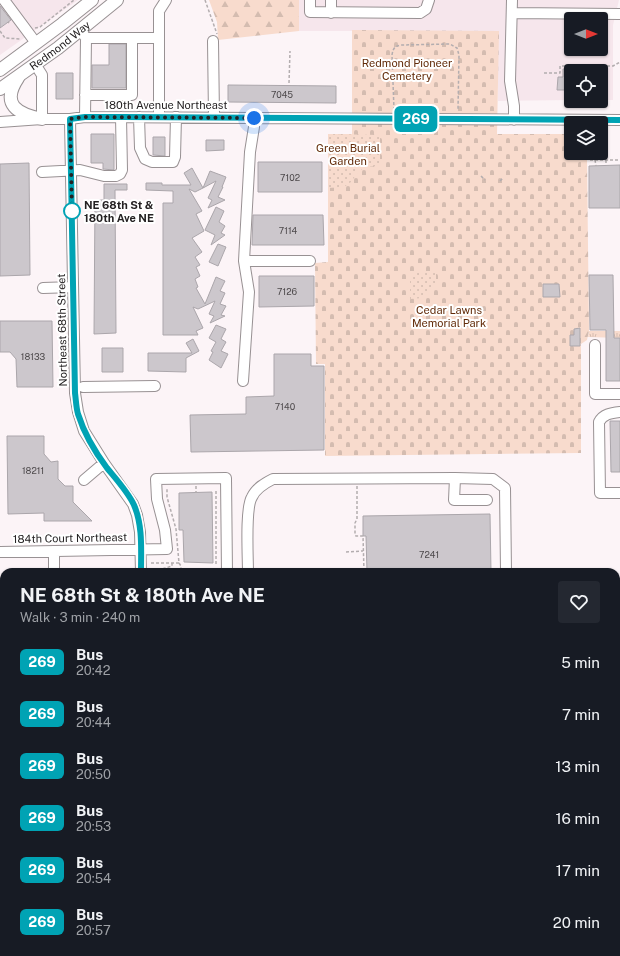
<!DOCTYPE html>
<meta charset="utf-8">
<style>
:root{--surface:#171b24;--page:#242831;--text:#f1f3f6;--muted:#9ea1a6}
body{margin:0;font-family:"Public Sans",sans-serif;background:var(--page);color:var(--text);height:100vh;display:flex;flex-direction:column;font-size:15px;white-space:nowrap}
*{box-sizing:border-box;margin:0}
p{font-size:13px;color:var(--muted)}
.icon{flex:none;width:22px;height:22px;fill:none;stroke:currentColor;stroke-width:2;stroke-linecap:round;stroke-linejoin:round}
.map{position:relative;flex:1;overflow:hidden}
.details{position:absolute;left:0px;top:568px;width:620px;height:388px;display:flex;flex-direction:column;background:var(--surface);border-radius:12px 12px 0 0;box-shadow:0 1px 3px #0004}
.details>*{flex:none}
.badge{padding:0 8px;border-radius:6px;font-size:14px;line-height:26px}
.needle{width:26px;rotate:90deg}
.buttons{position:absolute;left:564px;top:12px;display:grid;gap:8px}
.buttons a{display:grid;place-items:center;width:44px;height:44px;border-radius:4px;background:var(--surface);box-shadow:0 1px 3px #0004;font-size:20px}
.you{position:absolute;width:20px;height:20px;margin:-10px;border:3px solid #fff;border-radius:50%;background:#1a73e8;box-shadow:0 0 0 6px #1a73e833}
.map>.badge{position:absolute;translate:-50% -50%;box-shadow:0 0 0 2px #fff}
.round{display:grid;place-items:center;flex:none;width:42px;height:42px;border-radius:4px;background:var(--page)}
.head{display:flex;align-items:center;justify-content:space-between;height:68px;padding:0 20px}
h1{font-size:19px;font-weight:700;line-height:30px}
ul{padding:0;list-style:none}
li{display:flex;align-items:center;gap:12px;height:52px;padding:0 20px}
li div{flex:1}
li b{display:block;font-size:15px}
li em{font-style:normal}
li .badge{min-width:44px;font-weight:700;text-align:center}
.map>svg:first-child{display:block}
.built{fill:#f6e6ec;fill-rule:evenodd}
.grass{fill:url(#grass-tufts)}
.forest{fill:url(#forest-firs)}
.cemetery{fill:url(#cemetery-stones)}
.garden{fill:url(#garden-dots)}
.building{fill:#ccc7cc;stroke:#aba6ab}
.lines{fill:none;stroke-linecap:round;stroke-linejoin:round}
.minor-casing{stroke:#989193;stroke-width:12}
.major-casing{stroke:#989193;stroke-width:14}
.path{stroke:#b3adaf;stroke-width:1.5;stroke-dasharray:3 2;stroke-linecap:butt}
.minor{stroke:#fff;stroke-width:10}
.major{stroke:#fff;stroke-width:12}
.line-casing{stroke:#fff;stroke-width:9}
.line{stroke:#00a3b4;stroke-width:6}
.walk{stroke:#242122;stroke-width:4;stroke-dasharray:0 7.2}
.stop-dot{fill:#fff;stroke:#00a3b4;stroke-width:2}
.labels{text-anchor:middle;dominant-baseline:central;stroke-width:4;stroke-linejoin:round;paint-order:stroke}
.number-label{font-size:9px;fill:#4e4a4c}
.street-label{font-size:11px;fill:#242122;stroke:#fff}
.park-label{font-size:11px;fill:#622b09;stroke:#fff}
.stop-label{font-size:11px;font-weight:bold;fill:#242122;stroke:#fff;text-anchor:start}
</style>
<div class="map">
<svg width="620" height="956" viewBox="0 0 620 956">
<defs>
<pattern id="grass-tufts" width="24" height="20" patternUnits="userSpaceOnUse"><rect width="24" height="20" fill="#f8dbcd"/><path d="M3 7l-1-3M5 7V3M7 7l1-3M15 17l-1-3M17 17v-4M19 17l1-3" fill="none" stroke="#d4bcb0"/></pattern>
<pattern id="forest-firs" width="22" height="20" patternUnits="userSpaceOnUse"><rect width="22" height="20" fill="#f8dbcd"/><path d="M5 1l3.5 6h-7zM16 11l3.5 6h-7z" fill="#d4bcb0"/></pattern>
<pattern id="cemetery-stones" width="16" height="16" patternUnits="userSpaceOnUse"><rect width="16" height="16" fill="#f8dbcd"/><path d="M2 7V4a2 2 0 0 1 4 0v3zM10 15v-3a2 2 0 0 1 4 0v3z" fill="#d4bcb0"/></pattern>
<pattern id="garden-dots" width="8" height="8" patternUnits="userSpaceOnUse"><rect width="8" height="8" fill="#f8dbcd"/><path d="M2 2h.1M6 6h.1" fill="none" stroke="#d4bcb0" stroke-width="1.8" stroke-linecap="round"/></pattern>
</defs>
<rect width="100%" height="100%" fill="#fcf4f7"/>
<!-- built -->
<path class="built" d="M0 0H78L0 55Z
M299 0H619L613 25V100H601V71H571V100L498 101V31H299ZM571 19H601V49H571Z
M0 690H4V952H616V692H620V956H0Z"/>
<!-- grass -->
<path class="grass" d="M589 331H620V338L588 337Z"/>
<!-- forest -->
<path class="forest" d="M209 0H299V31L218 40 217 22Z
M581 153H590V159H587L589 331 587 340 581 344Z"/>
<!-- cemetery -->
<path class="cemetery" d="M352 30 499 31 497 134H571V153H581V453L325 456V364H316L315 263 328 262V134H352Z"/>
<!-- garden -->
<path class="garden" d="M328 134 380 135V166L365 167 358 172 351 182 344 187 328 188Z
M418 272H436V287L427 292 423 298 410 299V280Z"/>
<!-- building -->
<path class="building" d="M0 6 11 20 0 28Z
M109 44H126V88H92V65H109Z
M563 69 571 70V90H557L558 77H563Z
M56 73H73V99H56Z
M228 85 336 86V103L228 102Z
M91 134H114V170L103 169V163H91Z
M153 137H165V156L153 155Z
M206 140H224V150L206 151Z
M258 162H322V192H258Z
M29 163 30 275 0 276V164Z
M620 165V208H589V166Z
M192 168 203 188 195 192 189 189 202 211 196 214 204 231 192 238 202 252 195 257 200 265 196 267 200 276 195 279 198 287 196 288 205 304 216 277 225 281 220 291 225 293 220 304 226 306 221 315 225 316 210 323 214 316 209 314 215 301 198 309 193 307 203 328 196 331 198 335H163V203H173V191L146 190V183H162V185H191L184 173Z
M210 171 226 177 222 187H223L218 197 225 200 208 208 212 200 208 198 216 181 203 188Z
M104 184H127V190H115L116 333 94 334 95 200H104Z
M216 207 224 211 219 222 225 226 221 233 225 235 211 245 215 235 205 230Z
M253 215H323L324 245H252Z
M218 244 226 247 218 266 209 262Z
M589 275H613L614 338H620V381H606V330H590Z
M259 276H314V306L259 307Z
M543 284H559L560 297H543Z
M0 321H52L53 387H17L16 359 10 352H0Z
M216 325 226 329 221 339 226 342 221 351 228 354 221 368 209 360 213 352 211 351 216 342 209 338Z
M580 328V346H570V335H574V329Z
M193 339 199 351 186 358V372L148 371V353H192L186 343Z
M102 348H123V372H102Z
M274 354H311V366H324V450L191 452 190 415 246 414V397L274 396Z
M610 421H620V472H611Z
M7 436H44V454L51 462 58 461V479L65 486H73V502L92 521H44V513L8 514Z
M212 492 213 563 184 562 183 530H179V493Z
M490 514 491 572H367L366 536H363V516Z"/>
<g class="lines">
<defs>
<path id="minor" d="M4 0 36 43
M310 0V12L420 13 426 9 429 0
M512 0 510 81 514 106V120
M331 13V0
M512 13 620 14
M80 30 86 38 85 117
M86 38H159
M213 41 214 117
M35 64 42 75V119
M85 95H132V38
M139 117 140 148 145 159 152 162H173L175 157 176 117
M159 117V11L166 0
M70 119 75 393 78 412 84 431 104 463 133 504 137 515 140 532 141 572
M0 122 42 119H70L85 117 620 120
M42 172 80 170 104 176H116L120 174 122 170 121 117
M244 261H310
M43 288 73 287
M595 345V394H620
M243 381 249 292 244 261 250 152 254 127V118
M83 387 155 386
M620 412C611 413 603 414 599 422L600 493H620
M84 480 104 463
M487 500H454L455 478 493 479 505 488 506 572
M54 551V572
M0 552 167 549 165 530 157 499 156 479 226 478 227 572
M248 572C248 557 245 508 252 497 256 488 265 483 273 479L455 478
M616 587H620
M616 596 620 609
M0 652 4 651
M0 682H4
M616 684H620
M0 791H4
M0 818H4
M616 928 620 927
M449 952 452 956
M489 952 490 956
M202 956 205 952
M365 956 368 952
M522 956 536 952"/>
<g id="major">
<path d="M0 70 62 24 92 0"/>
<path d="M18 78C0 105 18 114 42 119"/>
<path id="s1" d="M0 89 58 48 117 0"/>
</g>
</defs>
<!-- minor casing -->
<use href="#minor" class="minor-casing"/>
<!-- major casing -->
<use href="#major" class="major-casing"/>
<!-- path -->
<path class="path" d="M205 0 217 34
M8 22 9 23
M35 28 40 27 74 0
M0 31 5 38 21 39
M544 73H560V66H613L620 62
M289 83 290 51
M394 110 392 55C393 48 395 46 401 45L450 44 457 48 459 55 458 110
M590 160H620
M595 160 596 166
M606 160V165
M481 176 485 180
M500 181 503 178
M196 486V493
M357 486V519L355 523V535L356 536H363L364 572
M216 491V565
M346 552 363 551
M151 563H179L176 529 167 497V488
M179 563 181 566V572
M159 572 162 569 172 566V563
M0 920 4 919"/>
<!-- minor -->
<use href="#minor" class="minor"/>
<!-- major -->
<use href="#major" class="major"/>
</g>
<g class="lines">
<defs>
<path id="line" d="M141 572C141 550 143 526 134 505 128 492 116 479 107 468 95 452 84 433 78 414 76 407 76 400 75 393L70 119 85 117H122L620 120"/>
</defs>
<!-- line casing -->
<use href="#line" class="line-casing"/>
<!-- line -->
<use href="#line" class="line"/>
<!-- walk -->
<path class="walk" d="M72 211 70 119 85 117 254 118"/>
</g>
<!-- markers -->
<circle class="stop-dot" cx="72" cy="211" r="8"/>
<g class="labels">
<!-- number labels -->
<g class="number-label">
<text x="282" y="94">7045</text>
<text x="290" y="177">7102</text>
<text x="288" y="230">7114</text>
<text x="287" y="291">7126</text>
<text x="33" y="356">18133</text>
<text x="285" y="406">7140</text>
<text x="33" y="470">18211</text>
<text x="429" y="554">7241</text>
</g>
<!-- street labels -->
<g class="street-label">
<text stroke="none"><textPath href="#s1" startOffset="74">Redmond Way</textPath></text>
<text x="166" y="105">180th Avenue Northeast</text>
<text transform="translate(62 330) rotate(-91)">Northeast 68th Street</text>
<text transform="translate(70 538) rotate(-1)">184th Court Northeast</text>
</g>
<!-- park labels -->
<g class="park-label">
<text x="407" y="63">Redmond Pioneer<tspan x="407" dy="13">Cemetery</tspan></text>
<text x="348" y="148">Green Burial<tspan x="348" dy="13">Garden</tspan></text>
<text x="449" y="310">Cedar Lawns<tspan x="449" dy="13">Memorial Park</tspan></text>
</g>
<!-- stop labels -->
<g class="stop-label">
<text x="84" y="205">NE 68th St &amp;<tspan x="84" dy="13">180th Ave NE</tspan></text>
</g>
</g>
</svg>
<div class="buttons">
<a><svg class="needle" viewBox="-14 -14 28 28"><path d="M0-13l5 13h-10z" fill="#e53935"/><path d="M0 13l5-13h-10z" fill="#9ea1a6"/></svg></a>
<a><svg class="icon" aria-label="locate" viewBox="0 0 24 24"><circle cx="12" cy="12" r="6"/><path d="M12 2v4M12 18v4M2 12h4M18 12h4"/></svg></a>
<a><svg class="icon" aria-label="layers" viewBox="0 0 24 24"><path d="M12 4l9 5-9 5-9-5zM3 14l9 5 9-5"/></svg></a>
</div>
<div class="you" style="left:254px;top:118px"></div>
<b class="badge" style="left:416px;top:119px;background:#00a3b4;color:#fff">269</b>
<section class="details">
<div class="head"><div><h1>NE 68th St &amp; 180th Ave NE</h1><p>Walk · 3 min · 240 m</p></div><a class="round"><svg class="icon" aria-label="heart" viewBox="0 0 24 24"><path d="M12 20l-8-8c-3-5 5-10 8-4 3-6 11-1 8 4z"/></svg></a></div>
<ul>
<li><span class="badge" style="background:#00a3b4;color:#fff">269</span><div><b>Bus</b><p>20:42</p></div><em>5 min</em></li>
<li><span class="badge" style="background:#00a3b4;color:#fff">269</span><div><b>Bus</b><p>20:44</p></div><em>7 min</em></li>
<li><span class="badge" style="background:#00a3b4;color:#fff">269</span><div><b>Bus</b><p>20:50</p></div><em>13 min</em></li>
<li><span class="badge" style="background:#00a3b4;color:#fff">269</span><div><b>Bus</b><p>20:53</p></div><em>16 min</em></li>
<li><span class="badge" style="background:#00a3b4;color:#fff">269</span><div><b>Bus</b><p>20:54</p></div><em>17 min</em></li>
<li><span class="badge" style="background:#00a3b4;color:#fff">269</span><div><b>Bus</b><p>20:57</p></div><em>20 min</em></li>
</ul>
</section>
</div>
